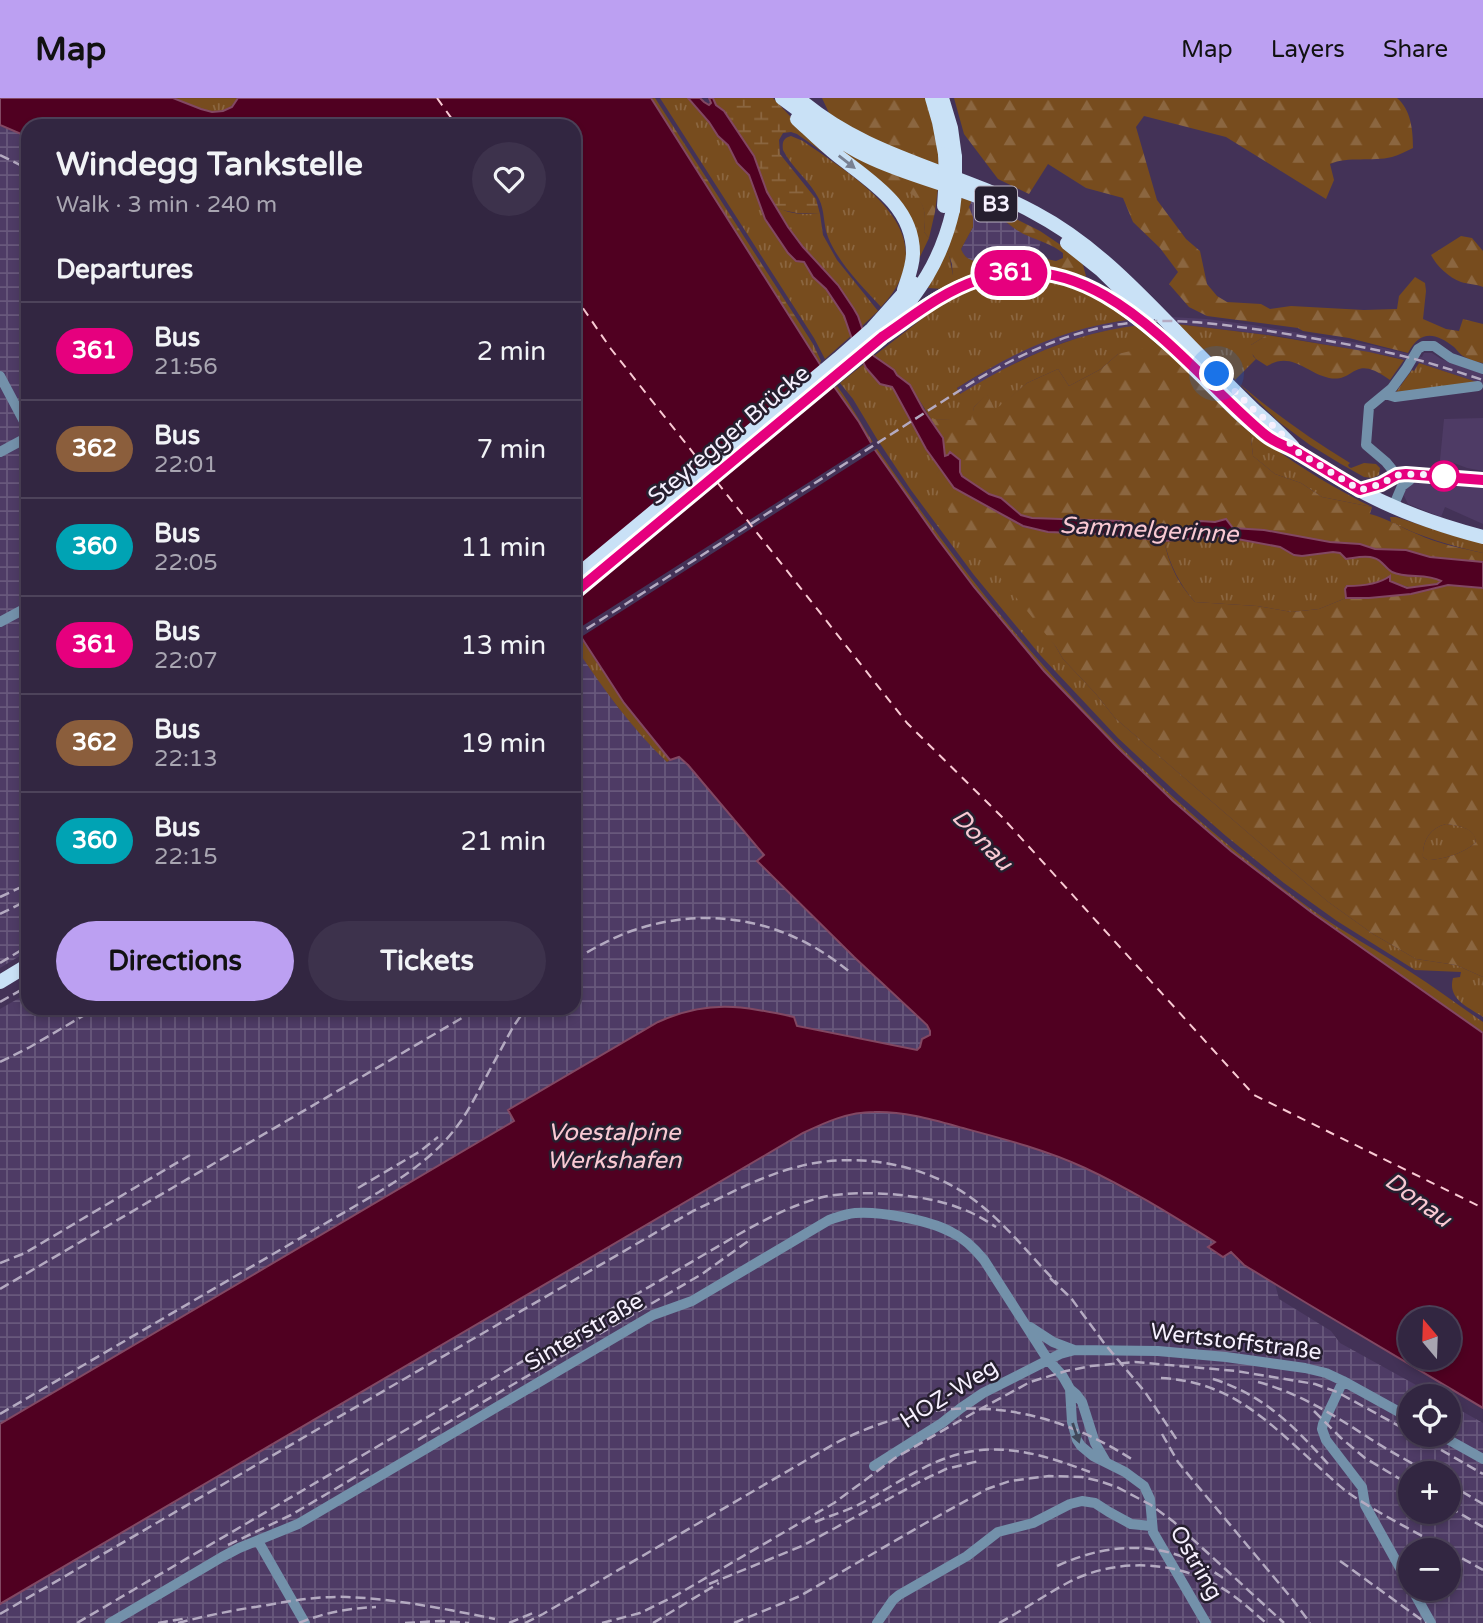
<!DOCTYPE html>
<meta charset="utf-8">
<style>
:root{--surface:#322641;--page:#3d324c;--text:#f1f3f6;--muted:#a8a5b1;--line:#4d435a;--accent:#bca0f2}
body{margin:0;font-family:"Varela Round",sans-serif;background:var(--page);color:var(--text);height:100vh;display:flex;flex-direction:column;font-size:26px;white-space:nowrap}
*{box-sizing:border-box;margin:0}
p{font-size:23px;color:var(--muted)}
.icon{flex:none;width:38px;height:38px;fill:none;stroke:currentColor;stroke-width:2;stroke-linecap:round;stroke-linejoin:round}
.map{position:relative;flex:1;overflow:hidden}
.drawer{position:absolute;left:21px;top:21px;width:560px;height:896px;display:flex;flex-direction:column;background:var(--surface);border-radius:21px;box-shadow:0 4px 10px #0003,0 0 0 2px var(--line)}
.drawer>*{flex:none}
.badge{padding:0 14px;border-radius:23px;font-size:24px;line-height:46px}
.needle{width:46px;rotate:341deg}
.buttons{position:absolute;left:1398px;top:1209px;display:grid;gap:14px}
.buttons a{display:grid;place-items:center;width:63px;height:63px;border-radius:50%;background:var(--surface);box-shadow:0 4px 10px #0003,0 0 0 2px var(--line);font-size:35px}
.you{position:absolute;width:35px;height:35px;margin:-18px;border:5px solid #fff;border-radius:50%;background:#1a73e8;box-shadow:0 0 0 10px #1a73e833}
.map>.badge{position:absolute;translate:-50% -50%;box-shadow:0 0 0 4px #fff}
h2{padding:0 35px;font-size:26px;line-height:63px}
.round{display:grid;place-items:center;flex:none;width:74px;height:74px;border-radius:37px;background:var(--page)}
.summary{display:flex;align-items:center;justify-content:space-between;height:119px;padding:0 35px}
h1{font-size:33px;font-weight:700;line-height:52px}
.action{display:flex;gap:14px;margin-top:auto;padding:14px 35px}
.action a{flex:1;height:80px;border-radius:42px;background:var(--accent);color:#111;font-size:28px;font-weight:700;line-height:80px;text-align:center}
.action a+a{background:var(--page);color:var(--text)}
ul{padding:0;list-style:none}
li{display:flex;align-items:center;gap:21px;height:98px;padding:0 35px;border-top:2px solid var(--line)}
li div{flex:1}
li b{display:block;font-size:26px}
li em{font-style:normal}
li .badge{min-width:77px;font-weight:700;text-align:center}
header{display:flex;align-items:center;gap:42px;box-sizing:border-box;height:98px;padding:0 35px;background:var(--accent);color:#111}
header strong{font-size:33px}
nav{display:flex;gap:38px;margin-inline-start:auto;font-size:24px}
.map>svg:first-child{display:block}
.built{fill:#4e3b65}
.industrial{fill:url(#industrial-grid);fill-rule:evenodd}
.grass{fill:url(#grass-tufts)}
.forest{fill:url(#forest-firs);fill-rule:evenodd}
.wetland{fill:url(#wetland-marsh)}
.water{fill:#500021;stroke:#824863;stroke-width:2;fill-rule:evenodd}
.pier{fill:#433257}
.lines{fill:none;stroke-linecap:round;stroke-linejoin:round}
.ferry{stroke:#f9c9d3;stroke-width:2;stroke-dasharray:9 7;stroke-linecap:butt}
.minor{stroke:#7391aa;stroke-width:10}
.major{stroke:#c9e1f6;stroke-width:14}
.rail{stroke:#b4aac1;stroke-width:2.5;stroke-dasharray:10 5;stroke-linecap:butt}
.major-bridge{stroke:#c9e1f6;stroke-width:14}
.oneway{fill:#788092}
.oneway2{fill:#41475a}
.line-casing{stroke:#fff;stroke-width:16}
.line{stroke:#e6007e;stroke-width:10}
.walk{stroke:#f6f0fe;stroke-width:7;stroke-dasharray:0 12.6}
.stop-dot{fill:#fff;stroke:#e6007e;stroke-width:3.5}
.labels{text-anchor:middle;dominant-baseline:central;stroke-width:5;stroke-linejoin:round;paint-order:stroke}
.shield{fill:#261f2f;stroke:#b8b1c0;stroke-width:2}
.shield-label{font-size:21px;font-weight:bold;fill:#f6f0fe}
.street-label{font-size:23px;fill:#f6f0fe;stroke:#261f2f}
.water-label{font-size:24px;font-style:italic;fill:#f9c9d3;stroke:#261f2f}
</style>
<header>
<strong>Map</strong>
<nav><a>Map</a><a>Layers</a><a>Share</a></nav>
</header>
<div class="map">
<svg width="1483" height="1525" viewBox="0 0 1483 1525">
<defs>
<pattern id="industrial-grid" width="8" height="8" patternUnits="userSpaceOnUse" patternTransform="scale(1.75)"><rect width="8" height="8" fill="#4e3b65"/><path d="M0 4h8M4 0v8" fill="none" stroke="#68587c"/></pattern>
<pattern id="grass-tufts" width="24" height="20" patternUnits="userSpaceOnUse" patternTransform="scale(1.75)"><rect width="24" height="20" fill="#774c1e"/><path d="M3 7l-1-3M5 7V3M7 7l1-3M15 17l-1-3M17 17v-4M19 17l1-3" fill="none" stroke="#8b6640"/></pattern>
<pattern id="forest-firs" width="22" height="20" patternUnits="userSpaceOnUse" patternTransform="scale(1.75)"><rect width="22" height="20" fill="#774c1e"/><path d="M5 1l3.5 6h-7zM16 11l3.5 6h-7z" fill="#8b6640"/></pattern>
<pattern id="wetland-marsh" width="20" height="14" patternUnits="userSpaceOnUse" patternTransform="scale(1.75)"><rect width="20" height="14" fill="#774c1e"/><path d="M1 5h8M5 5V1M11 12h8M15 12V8" fill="none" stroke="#8b6640"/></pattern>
</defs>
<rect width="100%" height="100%" fill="#433257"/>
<!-- built -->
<path class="built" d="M1171 219 1207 221 1253 227 1371 247 1422 259 1424 255H1432L1441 261 1483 276V286L1419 265 1389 258 1278 238 1177 226Z
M1134 221 1141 227 1100 234 1062 245 1021 262 961 296 957 290 1015 255 1046 242 1090 228Z
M1483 320V373L1467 370 1446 362H1440L1444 321Z
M1421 382 1483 386V426L1445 409 1441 419 1408 406 1404 398 1405 390 1414 384Z"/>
<!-- industrial -->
<path class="industrial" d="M0 27 28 39V853L0 870Z
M972 102 996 111 995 115 997 119 1026 137 1041 142 1037 159H1011L974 163 968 161 963 156 961 151 973 129 969 109Z
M574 547 617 608 667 664 679 659 688 667 764 758 758 764 854 859 930 930V937L922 941 963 1030 992 1037 1027 1048 1084 1070 1174 1118 1216 1144 1209 1149 1231 1154 1244 1167 1275 1186 1279 1201 1331 1233 1340 1245 1436 1298H1410V1337H1449V1306L1483 1325V1525H0V911L28 895V910H574ZM1410 1376H1449V1414H1410ZM1410 1452H1449V1491H1410Z"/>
<!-- grass -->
<path class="grass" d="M173 0H238C222 26 195 9 173 0Z
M660 0H688L709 24 718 38 728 47 737 65 749 77 760 108 771 131 788 155 806 166 813 179 826 191 844 218 851 238 825 261 814 240Z
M791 38 803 43C857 81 951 135 881 209 862 188 839 166 828 139 823 126 825 113 819 101 810 83 792 70 783 52 782 45 783 40 791 38Z
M829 41C836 46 847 50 852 56 856 61 857 65 862 69 879 81 905 86 919 102 927 111 925 124 924 134L929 140 918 163 912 134Z
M775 108C789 117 804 116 820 116L823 137 837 162 878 213 861 229C852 198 824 172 803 149 792 136 784 121 775 108Z
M947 152C952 163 951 177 956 185L943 191 928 190Z
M1022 177 1065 183 1134 221C1064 230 1016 253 957 290L960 296C1017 261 1075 234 1141 227L1167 252 1118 256 1101 271 1069 288 1058 271 1027 285 995 313 987 297 974 309 972 323 931 321 910 287 897 277 894 272 874 258 936 210C949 189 999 182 1022 177Z
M1177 226 1267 237 1251 247 1253 258 1256 261 1235 282C1271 313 1309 340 1350 365L1348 367 1349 369 1351 370 1364 365 1376 366 1380 370 1379 377 1372 380 1364 379 1341 366 1310 347 1279 324Z
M1419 265 1480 285 1396 294 1412 272 1414 273Z
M864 266C871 278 878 285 892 289L894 292 926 351 940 371 936 377 1056 549 1063 561 1096 596 1115 620 1327 803 1373 836 1416 861 1456 867 1483 879V919C1468 909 1447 901 1453 880L1460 879 1461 874 1415 872 1337 823 1284 785 1226 738 1179 697 1118 640 1041 558 974 477 911 392 877 341 853 301 840 285Z
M837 288C853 309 865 333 880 355 923 417 968 479 1017 537 1104 640 1205 735 1315 814 1345 835 1378 853 1409 873 1434 889 1458 907 1483 924V935L1311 814 1231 753 1173 703 1117 649 1044 573 974 489 937 440 875 352 859 324 835 290Z
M1250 331C1287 362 1328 387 1372 409L1322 399 1301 385 1275 376 1253 358Z
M1390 419H1396L1448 436 1483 445V455C1451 448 1421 439 1391 424Z
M1221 438 1280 449 1302 458 1333 454 1340 455 1346 461C1357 460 1370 456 1379 463 1386 468 1389 473 1397 476 1412 480 1428 476 1441 483 1435 487 1431 486 1424 488 1406 491 1405 488 1389 482L1390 480 1387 479 1383 482 1345 494 1346 500 1319 511 1292 514 1257 508 1195 504C1179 486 1170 467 1164 443Z
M582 542 624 605 670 662 667 664C631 630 602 589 574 547Z
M1446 726C1458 728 1475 729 1476 744 1465 755 1442 762 1427 762L1423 759C1422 743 1430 730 1446 726Z"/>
<!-- forest -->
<path class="forest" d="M822 0H927L937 28 939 68 885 47 849 29 829 15Z
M954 0H1397C1411 12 1413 32 1413 50 1406 53 1399 57 1392 59 1372 64 1348 58 1330 66L1334 82 1326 101 1226 39 1144 18 1136 29 1157 102 1186 141 1200 153 1207 186 1217 198 1227 204 1261 206 1270 211 1291 208 1364 212 1397 211 1399 198 1415 179 1425 185 1426 193 1423 221 1446 231 1459 233 1463 221 1483 226V265C1478 264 1472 263 1467 260 1461 258 1458 253 1454 249 1435 234 1420 232 1408 255L1349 240 1303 233 1298 230 1207 218 1189 209 1169 186 1178 174 1160 150 1133 124 1123 100 1086 90 1048 66 1029 96 998 81 964 36Z
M851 54 938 90 935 114 929 140 924 134C925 125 926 115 922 107 915 93 888 85 875 77 865 72 856 65 848 58Z
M961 100 972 102 969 109 973 119V129L961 151C964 158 967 161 974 163L1011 159H1037L1056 163 1063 160V155C1052 146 1039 143 1026 137 1016 133 1007 124 997 118L995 115 996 111 1040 133 1077 158 1083 167 1086 178 1083 182 1057 173 956 185 953 182 952 166 947 152Z
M1461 138 1472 140 1483 153V189C1476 186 1468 186 1461 184 1449 180 1436 167 1431 157Z
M1267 237 1369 254 1404 262 1390 282C1352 254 1356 285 1329 280 1306 275 1292 253 1267 268L1256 261 1250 253 1251 247Z
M1147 249 1167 252 1250 331 1253 358 1275 376 1301 385 1322 399 1372 409 1370 416C1386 420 1402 430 1417 436 1438 446 1461 450 1483 455V464L1430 459 1406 452 1375 451 1360 446 1330 444 1264 432 1232 430 1220 424 1200 423 1195 432 1187 434 1156 433 1144 429 1129 427 1120 423 1032 420 1021 417 1001 400 989 396 962 378 960 374V362L948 358H945L943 340 931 321 971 322 974 309 987 296 995 312 1027 285 1058 271 1069 288 1101 271 1118 256Z
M940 371 954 390 1023 429 1048 434 1101 436 1164 443C1170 469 1178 485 1195 504L1257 508 1292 514 1319 511 1346 500H1369L1411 496 1448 487 1483 490V879L1456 867 1416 861 1373 836 1327 803 1115 620 1096 596 1063 561 1056 549 954 422 935 388V377ZM1446 726C1458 728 1474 729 1476 744 1465 755 1442 762 1427 762L1423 759C1422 743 1430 730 1446 726Z"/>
<!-- wetland -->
<path class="wetland" d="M651 0H655L813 246 821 263 820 265Z
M713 0H773L804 33 860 80 797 36 791 34 783 35 779 42 780 56 816 101 820 116 797 115 782 112 775 108 767 94 754 58 724 14 716 8Z"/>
<!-- water -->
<path class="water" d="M0 0H173L201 11 212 14 223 13 232 9 238 0H651L835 290 859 324 875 352 937 440 974 489 1044 573 1117 649 1173 703 1231 753 1311 814 1483 935V1310L1308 1206 1244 1167 1231 1154 1223 1159 1208 1149 1215 1144C1173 1118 1130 1091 1085 1070 1046 1052 1004 1041 963 1030 934 1022 904 1013 874 1014 848 1014 826 1024 803 1035L0 1506V1326L514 1023 508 1012 658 924C709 901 742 908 794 919L797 928 917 952 920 949 922 941 930 937V933L927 927 854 859 757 763 764 757 688 667 679 659 670 662 624 605 574 528V28H28V39L0 27ZM1410 1222H1449V1260H1410Z
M688 0H700L704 4 709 7 711 5 709 0H713L716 7 724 13 754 58 767 94 788 129 803 149 838 187 854 211 858 218 870 253 874 258 894 272 897 277 910 287 923 311 943 340 945 358 948 357 950 354 960 362V374L962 378 989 396 1001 400 1021 417 1032 420 1120 423 1129 427 1144 429 1156 433 1187 434 1195 432 1200 423 1215 424 1226 421 1233 430 1264 432 1330 444 1360 446 1375 451 1406 452 1430 459 1483 464V490L1448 487 1411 496 1369 500H1346L1345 491 1347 488C1361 488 1379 486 1390 478V483L1407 490 1437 486 1441 483C1426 475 1407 481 1392 474 1385 470 1382 462 1374 460 1365 457 1355 460 1346 461L1340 455 1333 454 1302 458 1294 457 1280 449 1221 438 1164 443 1101 436 1048 434 1023 428 954 390 926 351 894 292 892 289 880 286 866 270 853 244 844 218 826 191 813 179 804 164 796 163 788 155 765 121 749 77 737 65 728 47 718 38 709 24Z"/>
<!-- pier -->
<path class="pier" d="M874 343 878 350 578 541 574 535 577 534 576 532Z"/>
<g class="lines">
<!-- ferry -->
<path class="ferry" d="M437 0 457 28
M574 197 611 251 702 366
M717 384 907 625 1002 719 1254 997 1483 1110"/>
<!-- minor -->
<path class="minor" d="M0 278 28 331
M1385 296 1395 299 1478 288
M0 354 28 339
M1404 386 1386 364 1366 347 1369 309 1392 290 1406 271 1418 251 1423 248H1434L1451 260 1483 271
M1360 392 1381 386 1397 377 1406 376 1483 382
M1393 409 1402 388 1410 382
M0 524 28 509
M1030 1229 1053 1244 1074 1252
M1343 1283 1323 1326 1322 1331 1326 1342 1362 1389 1365 1407 1410 1488
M1070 1291 1072 1324 1077 1342 1081 1348 1093 1358 1125 1374 1144 1388 1150 1401 1153 1434 1206 1525
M1440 1337 1483 1361
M874 1368 942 1325 961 1310 983 1295 1060 1256 1075 1252 1158 1253 1226 1259 1305 1270 1326 1275 1343 1283 1410 1320
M258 1443 305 1525
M1412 1491 1431 1525
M110 1525 222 1459 239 1450 298 1426 653 1217 692 1203 829 1122C838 1119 845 1116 855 1115 879 1113 929 1122 951 1134 964 1140 975 1151 984 1162L1048 1262 1062 1277 1070 1291 1076 1296 1082 1304 1095 1345 1106 1364
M877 1525 893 1502 899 1497 967 1458 998 1434 1033 1425 1070 1406 1082 1403 1095 1405 1109 1414 1131 1426 1151 1428"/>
<!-- major -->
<path class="major" d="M782 0C810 20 836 43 867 58 908 78 953 87 994 105
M798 0C868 61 956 72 1035 115 1103 151 1152 210 1206 264 1222 280 1238 297 1254 312 1268 324 1281 336 1293 349
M932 0 939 24 945 56
M942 0 951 30 955 59
M797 21C810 33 823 46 837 57 870 83 913 108 913 155 913 168 908 180 904 192
M1067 145 1101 172 1148 218
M882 239C905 223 927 204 953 192 1039 150 1098 185 1163 242 1170 248 1177 253 1183 259 1211 286 1236 317 1268 339 1278 346 1290 349 1301 356 1327 373 1354 391 1383 404 1415 419 1449 430 1483 439
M574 480 838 261 872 231 913 185
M574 495 882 239C917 195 940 168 953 112
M0 884 28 867"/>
<!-- rail -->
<path class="rail" d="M0 57 28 71
M574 539 976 282C1020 257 1065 235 1115 227 1167 218 1218 226 1269 233 1310 240 1351 246 1390 255 1422 262 1452 272 1483 282
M0 799 28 786
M0 816 28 802
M574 862C591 852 608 842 626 835 706 805 787 821 851 875
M0 865 28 848
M0 904 28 888
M0 964 30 949 93 912
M479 992 513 929 526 910
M358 1090 419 1054 438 1039
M0 1165 25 1155 190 1057
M1050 1180 1071 1200 1104 1245 1145 1294 1179 1345
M0 1191 479 910
M1161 1280C1234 1284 1270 1326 1321 1371 1331 1380 1340 1389 1350 1396 1381 1417 1416 1434 1448 1452
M1213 1281C1264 1297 1295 1329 1329 1367
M1258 1284C1299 1295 1334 1317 1369 1340 1389 1353 1410 1364 1431 1376
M1314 1313 1341 1340 1365 1360 1410 1387
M0 1316 379 1094C409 1075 437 1056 458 1027 468 1014 475 999 483 985
M1162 1336 1178 1364 1191 1380 1293 1502 1310 1525
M1415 1337 1483 1376
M418 1342 702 1176 751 1141
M1449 1386 1483 1406
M1449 1409 1483 1429
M815 1424C829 1418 843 1414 856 1408 906 1382 944 1347 1006 1352 1035 1354 1063 1364 1090 1374
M228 1447 291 1417 369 1371
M1449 1453 1483 1472
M1340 1463 1426 1525
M1057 1468C1116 1441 1172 1443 1226 1482
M709 1486 802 1448 925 1381 946 1371 979 1363
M0 1516 693 1113C727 1097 761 1078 797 1069 859 1052 934 1067 983 1109 1011 1132 1033 1161 1058 1186
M77 1525 734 1139C762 1123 791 1107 823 1099 860 1091 927 1096 962 1111 974 1115 985 1122 996 1129
M158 1525 188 1520
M178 1525C205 1518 233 1512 262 1508 290 1503 318 1498 347 1499 396 1501 446 1511 495 1521
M299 1525C323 1515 349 1510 376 1509
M405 1525 441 1523 469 1525
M509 1525 533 1515
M525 1525 543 1516 834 1346C935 1293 1037 1300 1133 1362
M602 1525 640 1515 675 1498 834 1405 895 1360 975 1314 1030 1284 1066 1273 1091 1268 1135 1264 1236 1273 1279 1280 1315 1286 1337 1294 1410 1334
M653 1525 719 1485
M734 1525 800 1498 924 1426 987 1391 1010 1383 1049 1378 1082 1379 1099 1383 1117 1389 1151 1407 1174 1424 1284 1525
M999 1525C1023 1512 1045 1497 1069 1484 1114 1461 1170 1462 1215 1486 1234 1496 1250 1511 1266 1525"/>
<!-- major-bridge -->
<path class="major-bridge" d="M944 108 946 79 945 56
M953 112 955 95V59"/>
</g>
<!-- one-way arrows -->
<defs><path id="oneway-solid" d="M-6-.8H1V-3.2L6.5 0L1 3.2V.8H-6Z" transform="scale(1.75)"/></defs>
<use class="oneway" href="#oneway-solid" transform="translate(847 64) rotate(38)"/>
<use class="oneway2" href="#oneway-solid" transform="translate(1076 1335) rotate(71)"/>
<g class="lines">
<defs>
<path id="line" d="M574 495 882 239C913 218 942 194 978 182 1097 140 1184 269 1263 335 1274 345 1288 348 1300 356 1320 368 1339 380 1360 392L1381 386 1397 377 1406 376 1483 382"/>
</defs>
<!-- line casing -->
<use href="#line" class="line-casing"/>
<!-- line -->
<use href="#line" class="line"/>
<!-- walk -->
<path class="walk" d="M1217 276 1254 312 1278 332 1298 354 1360 392 1381 386 1397 377 1415 376 1444 378"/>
</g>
<!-- markers -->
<circle class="stop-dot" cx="1444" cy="378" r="14"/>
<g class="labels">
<!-- shield labels -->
<rect class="shield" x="975" y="88.5" width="42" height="35" rx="5"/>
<g class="shield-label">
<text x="996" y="106">B3</text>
</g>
<!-- street labels -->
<g class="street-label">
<text transform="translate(729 337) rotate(-40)">Steyregger Brücke</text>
<text transform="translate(584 1234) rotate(-30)">Sinterstraße</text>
<text transform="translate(1236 1244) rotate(7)">Wertstoffstraße</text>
<text transform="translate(949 1296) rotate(-32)">HOZ-Weg</text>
<text transform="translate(1196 1465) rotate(60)">Ostring</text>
</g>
<!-- water labels -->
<g class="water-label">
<text transform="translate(1149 432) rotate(3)">Sammelgerinne</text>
<text transform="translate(982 742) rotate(46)">Donau</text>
<text x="614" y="1034">Voestalpine<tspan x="614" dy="28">Werkshafen</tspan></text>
<text transform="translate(1418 1102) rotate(36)">Donau</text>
</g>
</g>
</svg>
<div class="buttons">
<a><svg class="needle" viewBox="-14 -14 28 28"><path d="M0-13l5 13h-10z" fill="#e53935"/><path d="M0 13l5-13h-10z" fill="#a8a5b1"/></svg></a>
<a><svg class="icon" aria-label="locate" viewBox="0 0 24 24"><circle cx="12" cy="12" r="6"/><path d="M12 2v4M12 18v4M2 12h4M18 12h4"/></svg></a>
<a>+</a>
<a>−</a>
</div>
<div class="you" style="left:1217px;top:276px"></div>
<b class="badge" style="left:1011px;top:175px;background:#e6007e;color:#fff">361</b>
<section class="drawer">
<div class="summary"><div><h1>Windegg Tankstelle</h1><p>Walk · 3 min · 240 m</p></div><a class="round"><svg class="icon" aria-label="heart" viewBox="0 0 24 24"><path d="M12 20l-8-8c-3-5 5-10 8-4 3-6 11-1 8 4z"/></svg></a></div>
<h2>Departures</h2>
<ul>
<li><span class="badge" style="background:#e6007e;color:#fff">361</span><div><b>Bus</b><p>21:56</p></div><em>2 min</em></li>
<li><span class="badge" style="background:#8b5e3c;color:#fff">362</span><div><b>Bus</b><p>22:01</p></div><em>7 min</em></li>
<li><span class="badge" style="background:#00a3b4;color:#fff">360</span><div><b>Bus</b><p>22:05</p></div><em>11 min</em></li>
<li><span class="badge" style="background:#e6007e;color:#fff">361</span><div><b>Bus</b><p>22:07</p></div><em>13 min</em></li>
<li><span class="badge" style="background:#8b5e3c;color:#fff">362</span><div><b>Bus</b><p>22:13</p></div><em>19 min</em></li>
<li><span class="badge" style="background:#00a3b4;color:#fff">360</span><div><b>Bus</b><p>22:15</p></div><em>21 min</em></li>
</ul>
<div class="action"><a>Directions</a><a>Tickets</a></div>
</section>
</div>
